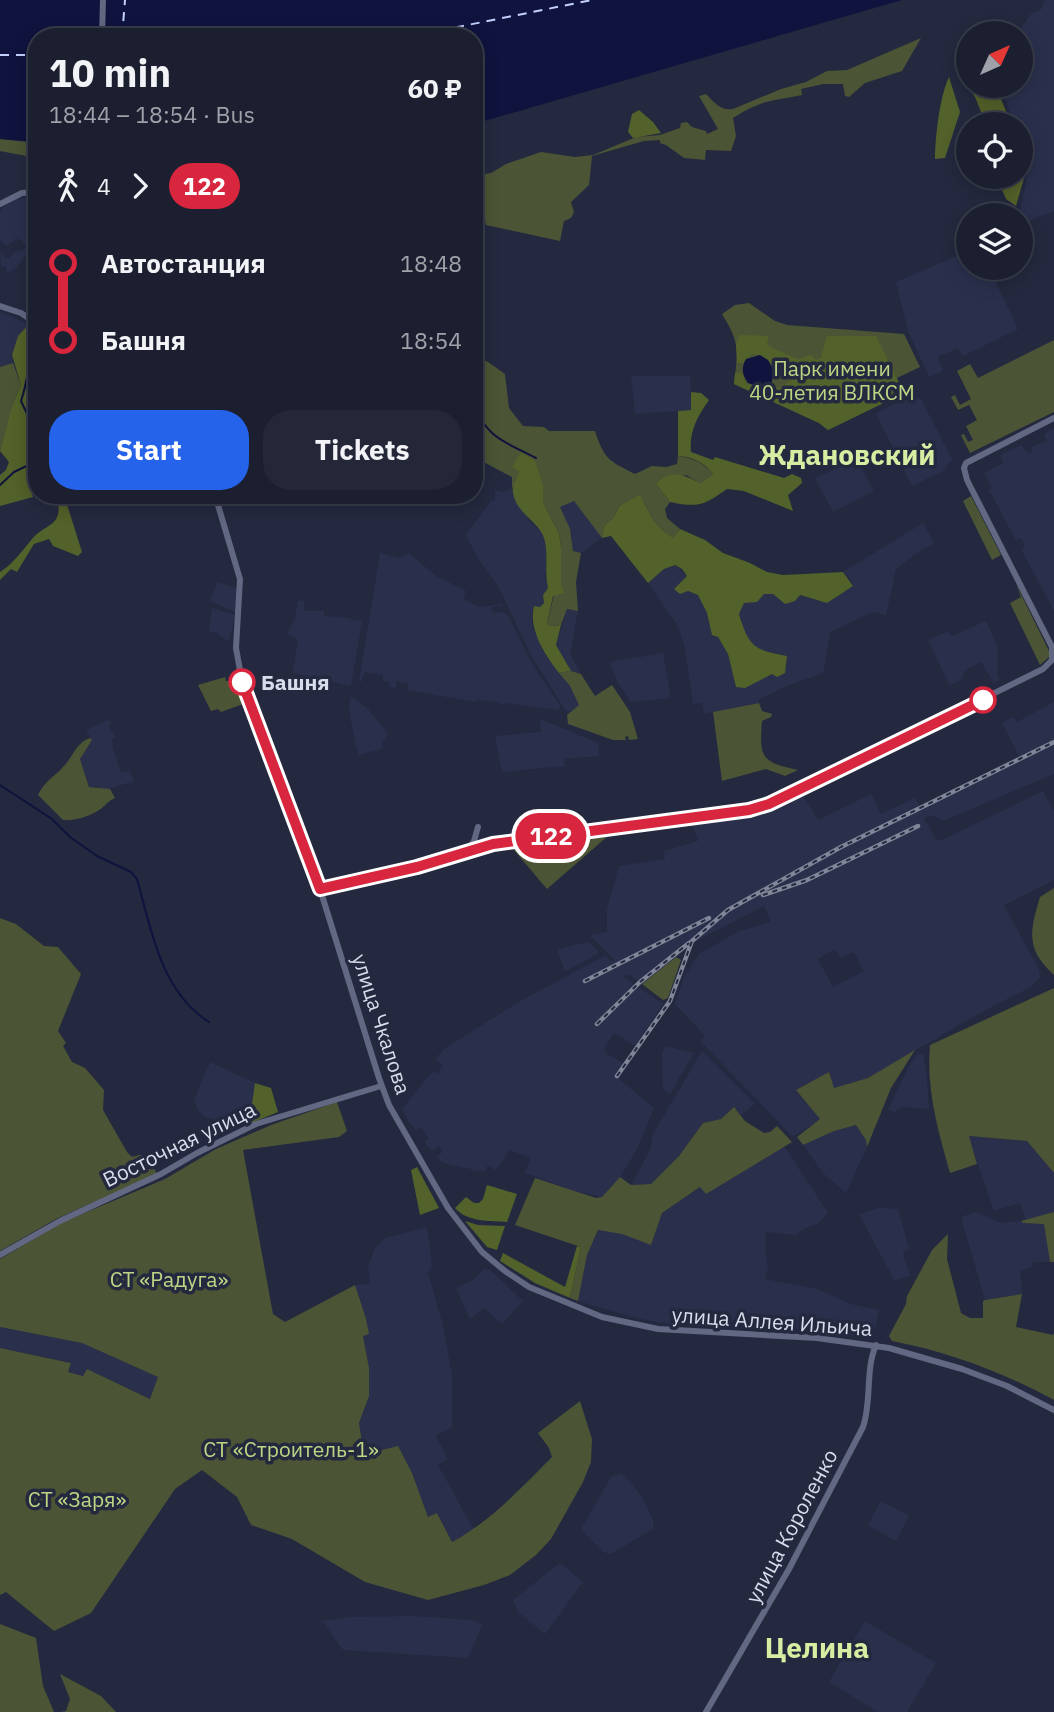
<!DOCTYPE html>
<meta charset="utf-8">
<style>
:root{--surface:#1b1f2f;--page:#242737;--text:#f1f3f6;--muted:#a0a2aa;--line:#393d4b;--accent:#2563eb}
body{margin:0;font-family:"IBM Plex Sans",sans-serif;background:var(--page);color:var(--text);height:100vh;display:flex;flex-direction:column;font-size:26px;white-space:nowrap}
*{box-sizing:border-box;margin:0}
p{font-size:23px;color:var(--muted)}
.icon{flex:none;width:38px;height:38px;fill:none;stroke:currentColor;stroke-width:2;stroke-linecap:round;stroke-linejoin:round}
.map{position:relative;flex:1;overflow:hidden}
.panel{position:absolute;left:28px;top:28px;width:455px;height:476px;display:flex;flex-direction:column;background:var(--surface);border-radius:28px;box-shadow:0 4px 18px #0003,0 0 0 2px var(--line)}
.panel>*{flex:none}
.badge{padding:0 14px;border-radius:23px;font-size:24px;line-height:46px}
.needle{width:46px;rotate:45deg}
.fabs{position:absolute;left:956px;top:21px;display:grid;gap:14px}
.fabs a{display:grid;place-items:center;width:77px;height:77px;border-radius:50%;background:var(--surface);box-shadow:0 4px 18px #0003,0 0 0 2px var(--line);font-size:35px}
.map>.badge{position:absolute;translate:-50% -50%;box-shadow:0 0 0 4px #fff}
.legs{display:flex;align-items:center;gap:10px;height:77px;padding:0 21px;font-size:23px}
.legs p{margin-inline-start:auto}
.headline{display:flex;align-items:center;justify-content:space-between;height:119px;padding:0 21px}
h1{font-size:38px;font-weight:700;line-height:52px}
.cta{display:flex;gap:14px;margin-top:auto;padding:14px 21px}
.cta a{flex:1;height:80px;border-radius:28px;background:var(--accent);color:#fff;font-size:28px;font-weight:700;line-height:80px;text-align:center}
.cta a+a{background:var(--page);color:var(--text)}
ul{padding:0 21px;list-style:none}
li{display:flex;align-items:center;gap:24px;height:77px;font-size:26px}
li i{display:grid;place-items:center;width:10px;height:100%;margin:0 9px;background:currentColor}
li i::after{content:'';width:18px;height:18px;margin:-9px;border:5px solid;border-radius:50%;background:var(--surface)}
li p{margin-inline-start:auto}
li:first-child i{background:linear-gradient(#0000 50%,currentColor 0)}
li:last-child i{background:linear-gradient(currentColor 50%,#0000 0)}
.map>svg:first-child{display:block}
.built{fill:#2a304c;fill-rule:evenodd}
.green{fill:#4b5435}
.forest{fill:#53612a}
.water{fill:#0f133e}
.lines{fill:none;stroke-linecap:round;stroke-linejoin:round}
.stream{stroke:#0f133e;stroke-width:2}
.ferry{stroke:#c4d0fe;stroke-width:2;stroke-dasharray:9 7;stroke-linecap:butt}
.secondary{stroke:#626882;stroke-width:6}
.rail-casing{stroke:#818598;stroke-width:4.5}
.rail{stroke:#24293f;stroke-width:2;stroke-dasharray:5;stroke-linecap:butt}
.line-1-casing{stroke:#fff;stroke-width:16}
.line-1{stroke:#d7263d;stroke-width:10}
.stop-1-dot{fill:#fff;stroke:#d7263d;stroke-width:3.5}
.labels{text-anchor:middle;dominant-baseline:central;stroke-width:7;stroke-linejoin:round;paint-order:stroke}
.park-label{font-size:21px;fill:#bed683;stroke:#24293f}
.stop-label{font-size:21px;font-weight:bold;fill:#d9dceb;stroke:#24293f;text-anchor:start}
.street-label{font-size:21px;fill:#d9dceb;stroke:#24293f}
.district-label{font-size:28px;font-weight:bold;fill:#d6eda2;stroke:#24293f}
</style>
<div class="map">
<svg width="1054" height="1712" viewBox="0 0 1054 1712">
<rect width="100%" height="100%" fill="#24293f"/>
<!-- built -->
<path class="built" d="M1045 0H1054V211L1026 222 1020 227V215H1010L1020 210 1029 170 1020 139V124H1014L1001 86H1020V33H1017L1031 14 1040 11Z
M32 196 37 197V269L27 255 13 271 7 272 6 267 1 266 0 252 4 254 3 257 9 259 14 252 22 251 27 247 21 240 16 239 7 246 0 240V213L2 208 15 200Z
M968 251V268H989L1018 329 963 356 958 348 938 357 943 371 929 377 908 331 896 282Z
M0 312 29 324 18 336 12 355 13 363 0 367Z
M631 376H690L691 410 635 414Z
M908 397 921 399 952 459 943 471 912 486 877 416V413Z
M1054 428V611L1021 549 1025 547 1021 538 1016 540 989 490 992 488 984 473 1003 463 1000 455 1021 445 1029 454 1033 452 1031 447 1047 441 1044 434Z
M856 457 874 491 833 512 815 479Z
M512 488V493L524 512 530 522 542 532 545 542 548 559 545 577 548 588 543 595 544 602 541 607 534 606 532 615 533 628 546 656 570 686 580 705 571 711H566L532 657 499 588 476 555 466 535 491 501 495 500V490L503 492Z
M574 501 602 538 581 553 573 551 570 529 559 507Z
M923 523 934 543 914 555 896 569 886 615 873 612 830 632 823 673 784 687 758 700 759 703 704 714 702 703 693 704 685 648 678 626 648 583 664 569 675 565 687 576 674 589 698 594 707 613 712 635 718 637 728 654 736 686 773 674 778 677 787 666V656L760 650 748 641 739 614 744 603 756 602 764 594H773L785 604 799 595 827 603 853 586 851 580 843 572Z
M380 553 399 558 409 553 436 576 466 591 463 599 479 607 502 604 503 606 492 607 493 613 503 612 509 617 531 662 560 706 559 710 505 703 500 705 499 702 476 700 475 702 408 690V683L397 681 395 688 389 687 390 682 383 681V675L364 672 361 682H359Z
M217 582 238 589 235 612 210 601Z
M298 601H304V611H324V616L351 618V620L362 621 351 686 293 673 298 640 287 633 295 619Z
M212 608 235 615 229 642 216 632H209Z
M567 609 578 611 570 654 581 674 571 671 556 645Z
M986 621 998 648 997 671 999 680 994 683 981 662 965 670 962 679 950 686 928 640 947 632 952 636Z
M663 653 671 698 631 702 617 682 610 662Z
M350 696 368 709 388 734 382 743 383 749 358 755 349 711Z
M1054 702V774L943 821 932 815 924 818 936 839 940 841 1043 791 1054 811V880L1004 905 1039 970 1040 978 1029 988 978 1014 868 1078 833 1088 829 1073 796 1091 821 1119 793 1137 700 1041 705 1036 675 1004 684 977 699 954 739 931 771 922 764 906 698 940 642 984 630 975 622 976 663 1004 635 1046 614 1033 604 1048 606 1053 627 1066 619 1079 654 1108 637 1149 620 1177 602 1197 578 1192 525 1173 531 1158 510 1150 495 1170 488 1165 484 1172 443 1163 437 1157 443 1151 439 1146 432 1151 424 1142 429 1139 422 1127 416 1130 409 1122 402 1109 433 1071 438 1074 443 1065 435 1059 444 1049 517 1003 606 955 611 962 615 960 590 935 607 932V909L619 866 665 859 664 851 698 841 692 824 735 818 770 809 802 794 818 820 871 794 881 814 915 798 920 806 1019 756 1002 723 1013 717 1017 722ZM835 949 840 958 854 952 864 971 833 987 818 959Z
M110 719 111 724 109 726 115 737 112 739 113 748 121 773 130 771 134 781 105 790 96 786 90 788 80 759 92 740 86 730Z
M540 719 598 743 599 756 564 759 565 766 502 772 495 736 541 732Z
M588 942 598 951 597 954 565 972 557 949Z
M665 1046 694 1053 670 1094 663 1089 662 1053Z
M702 1051 755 1104 741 1115 734 1107 721 1119 703 1123 679 1156 651 1184 631 1185 650 1150 653 1134Z
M919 1053 923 1055 927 1077 929 1109 902 1107 895 1112 888 1110 910 1064Z
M210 1062 255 1083 249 1124 217 1120 205 1117 198 1110 194 1101Z
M856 1125 866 1140 867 1147 846 1193 824 1174 803 1145 834 1131Z
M968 1136 1027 1141 1054 1173V1212L1026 1220 1020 1203 994 1211Z
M784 1146 828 1213 818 1224 805 1228 796 1235 766 1232 765 1249 768 1269 765 1279 817 1289 851 1304 879 1310 873 1339 763 1325 671 1318 670 1324 636 1318 578 1301 587 1255 599 1230 622 1234 651 1245 662 1213 701 1187 706 1193Z
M879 1208 898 1209 909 1249 903 1253 910 1276 894 1280 859 1214Z
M976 1212 1001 1223 1021 1221 1023 1223 1045 1224 1050 1262H1033L1032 1267 1020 1270 1022 1294 985 1300 961 1217Z
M427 1227 432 1265 428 1273 442 1322 452 1374V1427L436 1435 447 1459 438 1465 474 1530 452 1542 438 1513 428 1517 412 1473 378 1451 363 1448 359 1423 369 1396V1368L363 1335 368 1334 355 1285 370 1284 368 1266 375 1248 385 1238Z
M484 1269 490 1270 523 1301 502 1324 484 1308 470 1319 456 1288 473 1280Z
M0 1327 82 1343 158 1377 151 1399 87 1369 84 1376 68 1372 70 1362 0 1348Z
M622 1473 641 1495 653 1520V1529L611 1554 603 1552 581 1529 611 1477Z
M881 1501 909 1516 896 1541 868 1525Z
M560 1563 583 1582 545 1634 518 1612 513 1600Z
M414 1616 470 1620 483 1624 468 1658 343 1650 322 1621 350 1617Z
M865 1621 936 1663 907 1712H878L829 1682Z"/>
<!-- green -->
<path class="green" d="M921 38 902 71 865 83 849 97 845 96 843 84H823L801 89 802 95C771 101 761 100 733 118L736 136 731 151 706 150 705 160 684 158 666 145 660 143V140L644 141 592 156 589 185 571 202 574 212 571 218 564 221 560 241 486 225 484 216H474V204L479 201 474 197V176L491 173 506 164 541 152 575 157 593 155 636 137 660 135 680 128 681 123 687 122 692 127 706 131 707 134 718 129 699 96 706 94C714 102 720 111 733 109L781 89 806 82 827 71 847 70Z
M0 139 37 143V158L0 151Z
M749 303 775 321 787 325 904 334 920 367 897 378 904 393 828 430 819 423 734 384C738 351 740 343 722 314L735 305Z
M1054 340V412L970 453 961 435 964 434 968 442 973 440 966 426 977 420 969 405 958 410 951 397 955 395 960 405 971 399 957 371 970 364 978 378Z
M474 356 488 362 505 374 509 408 523 426 544 427 549 431H595C604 459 609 461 635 474L652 466 666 467 677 464 678 456C692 458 703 462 713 474L700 483 686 475 656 484 670 502 665 509 667 518 680 529 673 539C655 528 649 512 640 494L619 506 614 517 604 526 602 538 574 501 560 507 570 529 573 551 581 553 576 582 578 611 567 609 561 625 550 626 547 623 554 595 564 593 561 587V547L559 533 543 503V485L521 453 513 467 519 472 518 481 512 488V477L476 458Z
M13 363 21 385 11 408 0 451V367Z
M971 496 1001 555 992 560 963 501Z
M1016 584 1049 651V657L1040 665 1010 603 1021 597Z
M571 671 581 674 595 696 612 685 630 712 638 739 629 740 628 736 625 737 626 740H613L568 724 567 715 579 705 570 686 559 673Z
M235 676 246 703 221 712 218 709 211 711 198 685 225 677 226 681H232V677Z
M759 703 762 711 772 714 771 717 762 721C759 759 762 762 798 770L785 776 766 769 722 781 713 712Z
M90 738 92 740 80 759 89 787 110 789 115 798C108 801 107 804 102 808 92 816 75 821 63 820L38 795C47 778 54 778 64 766 74 755 76 743 90 738Z
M609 835 547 889 513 849Z
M1054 888V975C1025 949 1030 931 1040 897Z
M0 918 16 924 44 946 58 947 81 974 58 1031 66 1043 63 1046 72 1062 85 1068 104 1090 103 1110 127 1152 132 1157 139 1155 148 1156 157 1174 58 1218 0 1251Z
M676 957 681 960 668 998 663 1000 642 984Z
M1054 988V1173L1027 1141 969 1136 977 1164 950 1173C938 1131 926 1089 930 1045Z
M915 1050 891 1088 867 1147 866 1140 856 1125 834 1131 803 1145 797 1137 820 1119 796 1090 829 1072 834 1088 868 1078Z
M337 1102 347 1131 339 1137 243 1150 273 1314 285 1322 355 1285 366 1319 369 1334 363 1336 369 1368V1396L359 1423 363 1448 378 1451 398 1446 412 1473 428 1517 437 1513 452 1542C491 1521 521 1488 552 1457L549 1448 538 1433 580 1401 592 1439 591 1462 583 1482 551 1539 536 1555 510 1575 484 1585 428 1600 365 1582 292 1539 251 1525 237 1497 202 1470 175 1489 91 1613 54 1631 6 1592 0 1595V1348L71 1363 68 1372 83 1376 87 1369 150 1399 158 1377 82 1343 0 1327V1259L61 1223 165 1179 216 1149 271 1125Z
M734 1107 745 1121 764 1133 770 1132 777 1126 792 1142 706 1194 700 1187 662 1213 651 1245 622 1234 598 1230 587 1255 578 1301 570 1298 581 1247 515 1225 535 1178 596 1198 602 1197 620 1177 631 1185 651 1184 679 1156 703 1123 721 1119Z
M1054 1212V1262H1050L1044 1224 1023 1223 1021 1221Z
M948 1234 947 1259 961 1313 970 1318H983V1301L985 1300 1022 1294 1016 1327 1053 1335 1054 1332V1400C1002 1372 949 1352 892 1341L889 1336 906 1304 907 1296 932 1250Z
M0 1624 36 1638 43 1686 54 1712H0Z
M60 1674 101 1696 116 1712H61L66 1711 70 1699Z"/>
<!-- forest -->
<path class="forest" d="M968 72V86H996L1011 124H986L975 97 963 80 964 73Z
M949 77 960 112 945 158 935 159C935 138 940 95 949 77Z
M639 110 653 122 661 133 633 138 628 132 632 114Z
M1020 153 1024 178 1016 206 1006 199 999 183 1004 177H1020Z
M29 324 37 330C37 354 29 383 37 407V482L29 483 33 497 0 506V475L6 470 9 462 0 451 11 408 21 385 12 355 18 336Z
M740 335 769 336 767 344C773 349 790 356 798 359L811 355 816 360 821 358 827 336H876L904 393 828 430 819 423 734 384 735 373H742L746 383 769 391C777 389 785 385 792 380L793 375C787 367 780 369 773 364 765 359 763 354 752 354L743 363H737L736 343Z
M691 392 701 393 709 400C697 417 689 432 691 452L713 460 715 457 784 478 792 474 801 478 802 483 788 495 793 511 744 491 727 489C705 505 698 508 670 502L656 484C669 469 684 474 700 483L713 474C704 462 692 457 678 456V411L691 410Z
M521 452 535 461 543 485V503L559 533 561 547V586L565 593 553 596 547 623 550 626 561 625 556 645 571 671 559 673C545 655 528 629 534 606L540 607 544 603 543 595 548 588C544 571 549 555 544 538 539 522 516 513 513 493 511 486 518 479 519 472L512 467Z
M640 494C649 512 655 528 673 538L680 529 705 540 723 553 750 563 767 572 783 575 843 572 853 586 827 603 800 595 795 601 785 604 773 594H764L757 602 744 603 739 614C749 647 754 650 787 656L785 673 777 677 772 674 745 688 736 687 728 654 718 637 712 635 707 613 698 595 688 591 680 594 674 589 687 576 682 569 675 565 664 569 648 583 611 536 602 538 604 526 614 517 619 506Z
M56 495H64L82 552 78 556 53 546 49 539 34 544 17 572 11 569 0 580V572C14 563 21 552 32 539 45 523 66 527 56 495Z
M255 1083 271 1088 278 1112 249 1124Z
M417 1167 439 1208 420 1215 411 1170Z
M487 1185 517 1194 507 1222C490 1221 467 1222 455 1208L466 1197 474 1203H479L483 1199Z
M465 1221 478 1225 505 1226 497 1250 487 1247Z
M577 1246 581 1247 570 1298 535 1283 500 1261 503 1253 565 1287Z"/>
<!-- water -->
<path class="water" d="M0 0H902L474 124V37H37V142L0 139Z
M760 355 768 360 774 371 770 390 748 383C742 375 741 368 746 359Z"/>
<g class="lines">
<!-- stream -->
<path class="stream" d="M37 333C28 355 29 379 21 401L37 435
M474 403C486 439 506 442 536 458
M0 485 14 472 37 461
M0 785 52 819 70 837 97 856 131 872 137 879C151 929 161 992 209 1022"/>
<!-- ferry -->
<path class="ferry" d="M122 37 125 0
M408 37 592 0
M0 55H37"/>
<!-- secondary -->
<path class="secondary" d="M102 37 103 0
M0 204 22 193 37 192
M0 306 21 313 37 324
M215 495 240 579 236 648 243 687 320 889 379 1078 389 1105 448 1208 482 1252 505 1271 529 1287 602 1317 658 1329 817 1338 889 1348 962 1369 1007 1386 1054 1410
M468 850 474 841 478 827
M320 889 417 867 493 843 702 816 769 805 1043 669 1052 660V647L967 480 964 468 966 463 1054 418
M0 1255 60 1221 161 1174 197 1153 256 1124 381 1086
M706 1712 789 1569 863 1427C872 1401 865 1370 876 1345"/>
<defs>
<path id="rail" d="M763 895 807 880 918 826
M585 981 709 918
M597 1024 640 982 689 943
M617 1076 670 1001 692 941 728 910 841 847 1054 742"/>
</defs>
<!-- rail casing -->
<use href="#rail" class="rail-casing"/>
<!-- rail -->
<use href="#rail" class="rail"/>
</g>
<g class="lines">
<defs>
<path id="line-1" d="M242 682 320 889 417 867 493 844 749 810 769 804 983 700"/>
</defs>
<!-- line-1 casing -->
<use href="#line-1" class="line-1-casing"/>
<!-- line-1 -->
<use href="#line-1" class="line-1"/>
</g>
<!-- markers -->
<g class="stop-1-dot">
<circle cx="242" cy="682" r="12"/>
<circle cx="983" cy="700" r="12"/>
</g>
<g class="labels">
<!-- park labels -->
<g class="park-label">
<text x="832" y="368">Парк имени<tspan x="832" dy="24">40-летия ВЛКСМ</tspan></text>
<text x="169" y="1279">СТ «Радуга»</text>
<text x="291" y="1449">СТ «Строитель-1»</text>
<text x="77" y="1499">СТ «Заря»</text>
</g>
<!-- stop labels -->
<g class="stop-label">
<text x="261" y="682">Башня</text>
</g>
<!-- street labels -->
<g class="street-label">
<text transform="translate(382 1024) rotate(72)">улица Чкалова</text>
<text transform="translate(179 1144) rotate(-26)">Восточная улица</text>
<text transform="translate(772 1321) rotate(4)">улица Аллея Ильича</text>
<text transform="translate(791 1526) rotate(-62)">улица Короленко</text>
</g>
<!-- district labels -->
<g class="district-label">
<text x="847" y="454">Ждановский</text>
<text x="817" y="1647">Целина</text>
</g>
</g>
</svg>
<div class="fabs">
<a><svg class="needle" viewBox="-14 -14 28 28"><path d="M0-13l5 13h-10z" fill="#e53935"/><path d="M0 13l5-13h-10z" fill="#a0a2aa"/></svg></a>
<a><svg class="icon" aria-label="locate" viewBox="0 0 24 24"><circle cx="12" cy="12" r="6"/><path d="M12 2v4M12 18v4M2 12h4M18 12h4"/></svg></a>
<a><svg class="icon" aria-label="layers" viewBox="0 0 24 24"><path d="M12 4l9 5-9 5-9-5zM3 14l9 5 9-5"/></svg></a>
</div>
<b class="badge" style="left:551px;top:836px;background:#d7263d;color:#fff">122</b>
<section class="panel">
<div class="headline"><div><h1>10 min</h1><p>18:44 – 18:54 · Bus</p></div><b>60 ₽</b></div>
<div class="legs"><svg class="icon" aria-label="walk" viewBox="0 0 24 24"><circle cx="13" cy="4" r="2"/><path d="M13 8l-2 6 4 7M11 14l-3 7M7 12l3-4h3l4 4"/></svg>4<svg class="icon" aria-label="forward" viewBox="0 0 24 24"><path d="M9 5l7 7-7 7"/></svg><b class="badge" style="background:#d7263d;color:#fff">122</b></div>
<ul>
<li><i style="color:#d7263d"></i><b>Автостанция</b><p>18:48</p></li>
<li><i style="color:#d7263d"></i><b>Башня</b><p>18:54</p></li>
</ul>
<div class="cta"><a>Start</a><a>Tickets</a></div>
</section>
</div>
